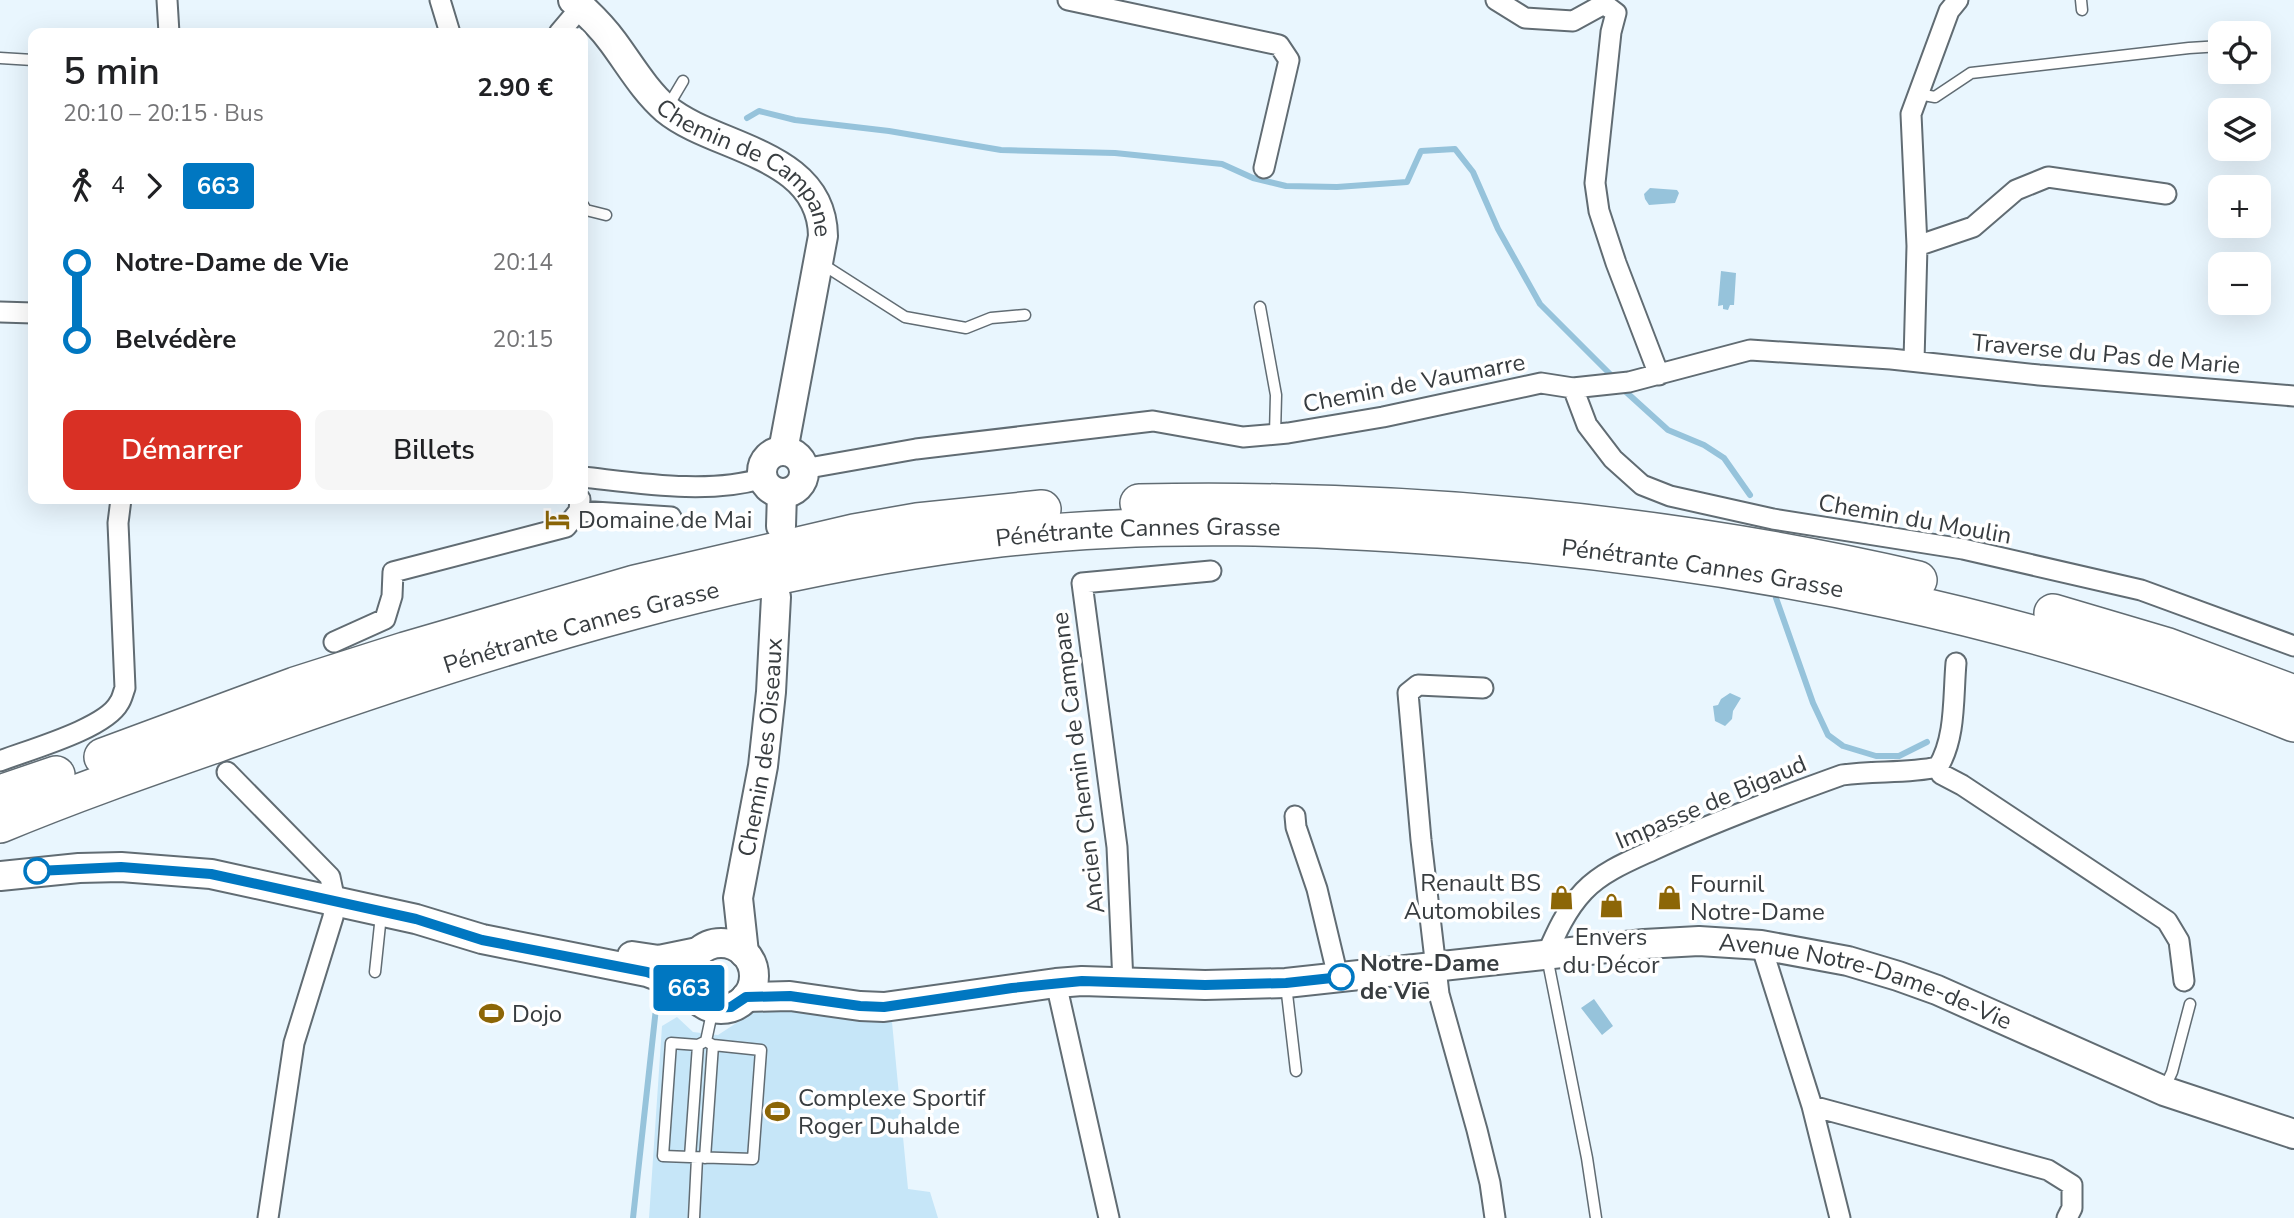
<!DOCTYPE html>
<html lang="fr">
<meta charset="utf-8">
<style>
:root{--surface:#fff;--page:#f6f6f6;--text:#202124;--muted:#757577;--accent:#d93025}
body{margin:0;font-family:"Nunito Sans",sans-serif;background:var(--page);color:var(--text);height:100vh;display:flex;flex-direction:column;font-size:26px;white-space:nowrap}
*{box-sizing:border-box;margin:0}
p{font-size:23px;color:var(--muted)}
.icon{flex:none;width:38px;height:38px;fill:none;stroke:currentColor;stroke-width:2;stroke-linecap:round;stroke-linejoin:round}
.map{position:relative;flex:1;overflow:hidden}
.panel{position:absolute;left:28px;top:28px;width:560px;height:476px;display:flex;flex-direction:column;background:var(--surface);border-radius:14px;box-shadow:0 7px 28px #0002}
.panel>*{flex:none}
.badge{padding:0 14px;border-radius:5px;font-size:24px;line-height:46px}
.fabs{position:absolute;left:2208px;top:21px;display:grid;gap:14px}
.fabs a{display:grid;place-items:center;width:63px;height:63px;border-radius:14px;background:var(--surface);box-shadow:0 7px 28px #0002;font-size:35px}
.map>.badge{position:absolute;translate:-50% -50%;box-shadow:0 0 0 4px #fff}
.legs{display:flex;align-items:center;gap:10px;height:77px;padding:0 35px;font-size:23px}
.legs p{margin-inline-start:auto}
.summary{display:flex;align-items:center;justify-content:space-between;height:119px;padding:0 35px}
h1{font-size:38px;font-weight:600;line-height:52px}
.primary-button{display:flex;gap:14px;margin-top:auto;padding:14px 35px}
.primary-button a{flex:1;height:80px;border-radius:14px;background:var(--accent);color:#fff;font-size:28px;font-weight:600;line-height:80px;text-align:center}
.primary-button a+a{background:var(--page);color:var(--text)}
ul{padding:0 35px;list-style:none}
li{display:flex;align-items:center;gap:24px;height:77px;font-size:26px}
li i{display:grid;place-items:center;width:10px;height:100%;margin:0 9px;background:currentColor}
li i::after{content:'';width:18px;height:18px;margin:-9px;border:5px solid;border-radius:50%;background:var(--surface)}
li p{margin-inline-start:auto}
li:first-child i{background:linear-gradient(#0000 50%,currentColor 0)}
li:last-child i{background:linear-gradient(currentColor 50%,#0000 0)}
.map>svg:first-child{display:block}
.green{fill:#c6e6f8}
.water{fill:#96c3db}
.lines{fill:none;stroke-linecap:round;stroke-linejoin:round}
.stream{stroke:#96c3db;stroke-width:6}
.lane-casing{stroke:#616c73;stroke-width:13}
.street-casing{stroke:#616c73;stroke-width:23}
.secondary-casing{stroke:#616c73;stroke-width:32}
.highway-casing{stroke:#616c73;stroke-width:40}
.lane{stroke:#fff;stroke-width:10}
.street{stroke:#fff;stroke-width:19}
.secondary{stroke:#fff;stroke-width:28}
.highway{stroke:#fff;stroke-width:37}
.line-1-casing{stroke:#fff;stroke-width:16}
.line-1{stroke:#0077c1;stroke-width:10}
.stop-1-dot{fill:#fff;stroke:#0077c1;stroke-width:3.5}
.labels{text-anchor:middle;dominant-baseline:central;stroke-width:7;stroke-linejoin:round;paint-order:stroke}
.street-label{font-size:24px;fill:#383d40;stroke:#fff}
.poi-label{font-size:24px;fill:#383d40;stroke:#fff;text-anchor:start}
.stop-label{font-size:24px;font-weight:bold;fill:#383d40;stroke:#fff;text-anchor:start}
</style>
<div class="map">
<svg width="2294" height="1218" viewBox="0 0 2294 1218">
<rect width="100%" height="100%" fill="#e9f6fe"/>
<!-- green -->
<path class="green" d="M764 1007H785L830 1016 892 1022 908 1189 930 1192 938 1218H649L662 1026 677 1017 693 1032 718 1035 747 1016Z"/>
<!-- water -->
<path class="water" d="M1650 188 1677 190 1679 193 1675 203 1649 205 1645 199 1644 194Z
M1721 271 1736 273 1734 305H1730L1728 310 1723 309V305L1718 306Z
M1730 693 1741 698 1733 711 1732 719 1725 726 1715 721 1713 706 1718 705 1721 699Z
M1594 999 1613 1026 1602 1035 1581 1008Z"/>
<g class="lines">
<!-- stream -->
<path class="stream" d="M747 118 759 111 795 120 889 131 1001 150 1115 153 1222 164 1253 178 1286 186 1337 187 1407 182 1421 151 1455 149 1473 172 1498 229 1540 304 1613 377 1625 391 1668 430 1704 445 1724 458 1750 495
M1776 598 1813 703 1828 735 1843 746 1876 756H1899L1927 742
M633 1218 657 999"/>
<defs>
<path id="lane" d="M2081 0 2082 10
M0 58 33 60
M1918 94 1935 97 1971 73 2189 48 2221 46
M667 108 683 81
M583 205 586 210 606 215
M819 262 905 317 966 328 991 318 1025 315
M1260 307 1276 395 1275 434
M1547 957 1587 1158 1596 1218
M375 972 381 915
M1286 985 1296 1071
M713 1008 706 1041 698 1045 690 1157 753 1159 761 1050 713 1045
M2165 1087 2172 1072 2190 1004
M690 1157 663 1156 671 1043 698 1045
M705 1158 713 1045 709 1043
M694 1218 697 1158"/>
<path id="street" d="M167 0 169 33
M440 0 450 33
M1068 0 1279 45 1289 60 1264 168
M1496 0 1525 18 1573 21 1604 4 1616 13 1611 32 1595 183 1599 211 1616 263 1659 375
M559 33 581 7
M1917 246 1973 227 2016 190 2048 177 2166 194
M0 312 33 313
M1914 361 1917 246 1911 114 1949 11 1958 0
M1573 388 1587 425 1613 459 1642 485 1670 496 1773 519 1963 549 2141 590 2294 646
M803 469 916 449 1153 421 1243 437 1288 433 1383 417 1541 383 1573 388 1629 382 1750 350 1891 359 2039 375 2294 396
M583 477C638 483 709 495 763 478
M579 511 671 517
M334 642 385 619 392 596 393 572 566 527 579 511 580 499
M1483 688 1418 685 1408 693 1421 840 1439 994 1477 1130 1490 1183 1495 1218
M0 761C28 750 105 729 119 703 122 699 123 693 125 688L118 523 121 499
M1938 767 1941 774 1962 785 2167 921 2179 941 2184 981
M227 772 330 877 335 901 333 917 294 1043 268 1218
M1295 816 1296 827 1317 889 1338 977
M1761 945 1812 1106 1840 1218
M1546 956C1556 933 1566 910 1584 891 1602 872 1629 861 1653 850 1714 822 1778 798 1842 775 1874 770 1906 774 1938 767 1956 738 1953 697 1956 663
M1056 983 1109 1218
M1123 983 1117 847 1082 583 1211 571
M1812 1106 2048 1170 2072 1185V1208L2067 1218"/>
<g id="secondary">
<path id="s1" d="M573 0C588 13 602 27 613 42 630 65 645 91 666 109 714 149 822 152 823 236L783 451"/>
<circle cx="783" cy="472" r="21"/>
<path d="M781 526 782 493"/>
<path d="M0 876 79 868 121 867 211 874 416 919 482 939 647 972 690 988"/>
<circle cx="721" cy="976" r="33"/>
<path id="s2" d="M744 953 738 898 763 766 771 692 776 597"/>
<path d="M632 956 659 960 698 952"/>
<path id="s3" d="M746 997 790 996 860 1006 884 1007 1056 983 1082 981 1205 985 1286 983 1644 944 1699 941 1761 945 1848 961 1898 976 1937 990 2164 1091 2294 1134"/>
</g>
<g id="highway">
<path d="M1139 503C1400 498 1663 521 1918 580"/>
<path d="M2053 613 2168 647 2294 694"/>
<path d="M103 757 295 686 405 651 635 584 854 533 917 522 1042 509"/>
<path d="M0 794 56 775"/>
<path id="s4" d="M0 824C91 786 185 755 278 722 511 640 755 567 1001 538 1158 520 1318 526 1475 539 1755 563 2033 616 2294 723"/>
</g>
</defs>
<!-- lane casing -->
<use href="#lane" class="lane-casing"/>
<!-- street casing -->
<use href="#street" class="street-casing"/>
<!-- secondary casing -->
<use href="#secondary" class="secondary-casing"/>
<!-- highway casing -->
<use href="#highway" class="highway-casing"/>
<!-- lane -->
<use href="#lane" class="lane"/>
<!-- street -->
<use href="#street" class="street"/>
<!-- secondary -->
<use href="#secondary" class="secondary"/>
<!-- highway -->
<use href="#highway" class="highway"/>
</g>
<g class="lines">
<defs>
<path id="line-1" d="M37 871 121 867 211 874 416 919 482 940 647 972 690 988 696 997 713 1008 731 1007 746 997 790 996 860 1006 884 1007 1012 988 1082 981 1205 985 1286 983 1341 977"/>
</defs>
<!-- line-1 casing -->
<use href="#line-1" class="line-1-casing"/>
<!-- line-1 -->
<use href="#line-1" class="line-1"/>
</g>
<!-- icons -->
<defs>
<symbol id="hotel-bare" viewBox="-9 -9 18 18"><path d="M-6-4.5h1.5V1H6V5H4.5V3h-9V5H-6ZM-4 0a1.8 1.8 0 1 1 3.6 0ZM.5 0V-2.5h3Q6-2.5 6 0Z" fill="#8c6607" stroke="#fff" stroke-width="2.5" paint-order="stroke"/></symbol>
<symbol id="shop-bare" viewBox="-9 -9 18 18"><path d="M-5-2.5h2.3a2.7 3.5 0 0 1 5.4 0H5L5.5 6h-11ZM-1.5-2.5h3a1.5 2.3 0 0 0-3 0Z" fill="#8c6607" stroke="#fff" stroke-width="2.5" paint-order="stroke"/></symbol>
<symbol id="stadium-bare" viewBox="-9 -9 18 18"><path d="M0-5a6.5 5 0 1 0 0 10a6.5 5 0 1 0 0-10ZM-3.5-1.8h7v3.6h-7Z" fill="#8c6607" stroke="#fff" stroke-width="2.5" paint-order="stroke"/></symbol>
</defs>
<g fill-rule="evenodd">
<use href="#hotel-bare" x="540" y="502" width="35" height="35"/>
<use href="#shop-bare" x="1544" y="880" width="35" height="35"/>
<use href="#shop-bare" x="1652" y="880" width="35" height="35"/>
<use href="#shop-bare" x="1594" y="888" width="35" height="35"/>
<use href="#stadium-bare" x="474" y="996" width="35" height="35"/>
<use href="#stadium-bare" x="760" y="1094" width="35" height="35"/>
</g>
<!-- markers -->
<g class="stop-1-dot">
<circle cx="37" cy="871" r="12"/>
<circle cx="1341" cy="977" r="12"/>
</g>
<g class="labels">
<!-- street labels -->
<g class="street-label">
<text stroke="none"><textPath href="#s1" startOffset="247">Chemin de Campane</textPath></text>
<text transform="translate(2106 354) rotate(5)">Traverse du Pas de Marie</text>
<text transform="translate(1414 383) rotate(-11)">Chemin de Vaumarre</text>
<text transform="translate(1915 519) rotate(10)">Chemin du Moulin</text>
<text stroke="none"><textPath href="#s4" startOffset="1181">Pénétrante Cannes Grasse</textPath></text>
<text stroke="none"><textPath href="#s4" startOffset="1748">Pénétrante Cannes Grasse</textPath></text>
<text stroke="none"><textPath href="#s4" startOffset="614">Pénétrante Cannes Grasse</textPath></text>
<text stroke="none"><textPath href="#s2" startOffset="208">Chemin des Oiseaux</textPath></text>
<text transform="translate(1078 763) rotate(-97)">Ancien Chemin de Campane</text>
<text transform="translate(1711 802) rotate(-23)">Impasse de Bigaud</text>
<text stroke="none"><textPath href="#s3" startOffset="1130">Avenue Notre-Dame-de-Vie</textPath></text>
</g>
<!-- poi labels -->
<g class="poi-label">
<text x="578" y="520">Domaine de Mai</text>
<text x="1541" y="883" text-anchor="end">Renault BS<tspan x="1541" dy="28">Automobiles</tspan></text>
<text x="1690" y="884">Fournil<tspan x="1690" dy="28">Notre-Dame</tspan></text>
<text x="1611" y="937" text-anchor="middle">Envers<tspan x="1611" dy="28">du Décor</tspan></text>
<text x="512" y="1014">Dojo</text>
<text x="798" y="1098">Complexe Sportif<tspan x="798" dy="28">Roger Duhalde</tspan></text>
</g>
<!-- stop labels -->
<g class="stop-label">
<text x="1360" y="963">Notre-Dame<tspan x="1360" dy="28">de Vie</tspan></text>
</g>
</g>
</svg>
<div class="fabs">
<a><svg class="icon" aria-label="locate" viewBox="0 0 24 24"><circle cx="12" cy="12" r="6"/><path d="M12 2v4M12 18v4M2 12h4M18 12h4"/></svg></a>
<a><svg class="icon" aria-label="layers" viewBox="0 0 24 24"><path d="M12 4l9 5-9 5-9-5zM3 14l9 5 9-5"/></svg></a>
<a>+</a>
<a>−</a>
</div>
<b class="badge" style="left:689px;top:988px;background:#0077c1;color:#fff">663</b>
<section class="panel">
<div class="summary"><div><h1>5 min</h1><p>20:10 – 20:15 · Bus</p></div><b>2.90 €</b></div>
<div class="legs"><svg class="icon" aria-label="walk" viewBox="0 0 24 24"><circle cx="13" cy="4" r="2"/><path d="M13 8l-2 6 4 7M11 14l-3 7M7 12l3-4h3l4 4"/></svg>4<svg class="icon" aria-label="forward" viewBox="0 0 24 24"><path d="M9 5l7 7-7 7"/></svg><b class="badge" style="background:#0077c1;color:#fff">663</b></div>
<ul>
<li><i style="color:#0077c1"></i><b>Notre-Dame de Vie</b><p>20:14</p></li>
<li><i style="color:#0077c1"></i><b>Belvédère</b><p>20:15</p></li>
</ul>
<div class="primary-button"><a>Démarrer</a><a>Billets</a></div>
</section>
</div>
